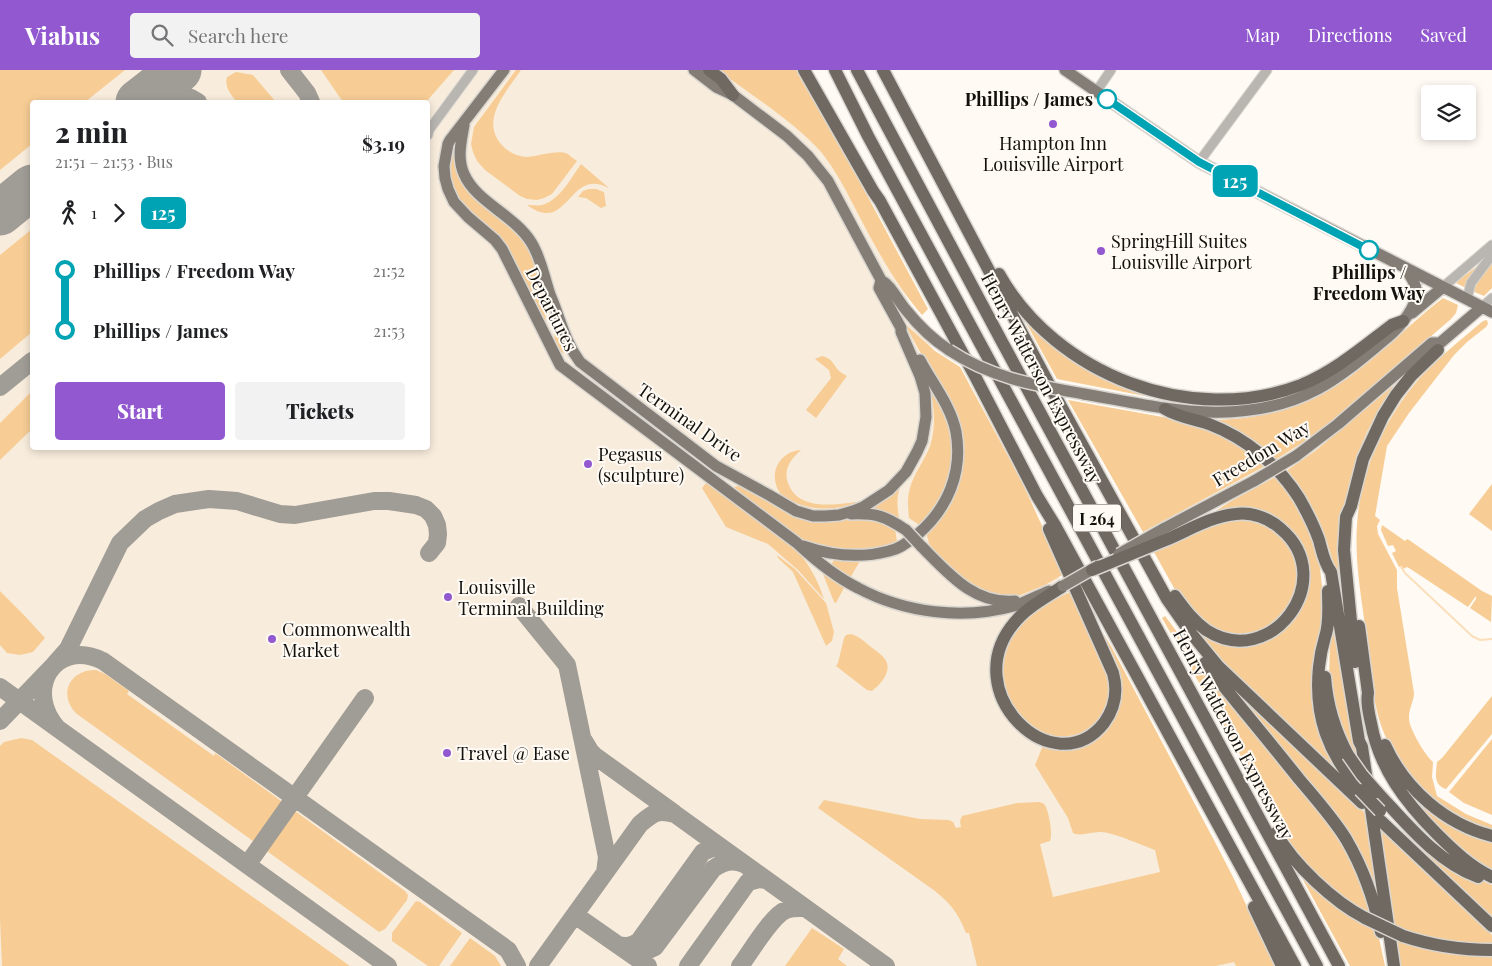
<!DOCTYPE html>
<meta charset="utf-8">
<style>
:root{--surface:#fff;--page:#f2f2f2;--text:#202124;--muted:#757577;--accent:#9158cf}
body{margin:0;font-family:"Playfair Display",serif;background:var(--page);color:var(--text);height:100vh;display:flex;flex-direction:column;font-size:19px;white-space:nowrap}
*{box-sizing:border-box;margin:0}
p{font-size:16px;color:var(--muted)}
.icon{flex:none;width:28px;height:28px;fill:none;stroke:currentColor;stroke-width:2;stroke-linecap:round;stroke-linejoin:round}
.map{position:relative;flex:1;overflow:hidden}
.details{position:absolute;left:30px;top:30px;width:400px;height:350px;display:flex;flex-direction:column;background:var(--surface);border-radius:5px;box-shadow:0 2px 8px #0003}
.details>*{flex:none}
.badge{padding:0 10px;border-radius:8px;font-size:18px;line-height:32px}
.controls{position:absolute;left:1421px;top:15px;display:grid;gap:10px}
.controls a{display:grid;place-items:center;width:55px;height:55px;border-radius:5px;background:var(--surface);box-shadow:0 2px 8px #0003;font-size:25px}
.map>.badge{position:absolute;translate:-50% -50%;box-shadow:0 0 0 2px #fff}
.legs{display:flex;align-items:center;gap:8px;height:55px;padding:0 25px;font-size:16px}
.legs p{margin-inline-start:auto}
.overview{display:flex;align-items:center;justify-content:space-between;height:85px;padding:0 25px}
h1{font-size:28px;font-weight:800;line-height:38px}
.primary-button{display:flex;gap:10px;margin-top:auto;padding:10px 25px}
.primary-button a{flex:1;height:58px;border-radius:5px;background:var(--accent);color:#fff;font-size:20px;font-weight:800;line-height:58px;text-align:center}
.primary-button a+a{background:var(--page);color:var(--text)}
ul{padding:0 25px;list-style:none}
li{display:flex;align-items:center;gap:18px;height:60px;font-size:19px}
li i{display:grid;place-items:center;width:8px;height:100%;margin:0 6px;background:currentColor}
li i::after{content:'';width:12px;height:12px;margin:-6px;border:4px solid;border-radius:50%;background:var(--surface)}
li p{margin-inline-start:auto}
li:first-child i{background:linear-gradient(#0000 50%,currentColor 0)}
li:last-child i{background:linear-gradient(currentColor 50%,#0000 0)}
header{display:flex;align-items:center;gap:30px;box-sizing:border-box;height:70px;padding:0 25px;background:var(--accent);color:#fff}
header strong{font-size:24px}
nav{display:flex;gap:28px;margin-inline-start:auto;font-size:18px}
.search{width:350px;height:45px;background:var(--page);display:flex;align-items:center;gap:12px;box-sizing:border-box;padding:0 18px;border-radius:5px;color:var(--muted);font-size:19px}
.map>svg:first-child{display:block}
.built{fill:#f8ecdc;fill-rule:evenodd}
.green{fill:#f7cd95}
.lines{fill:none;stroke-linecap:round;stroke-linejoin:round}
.stream{stroke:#fadfba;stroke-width:2}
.taxiway{stroke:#a09c96;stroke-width:18}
.runway{stroke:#a09c96;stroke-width:45}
.minor-casing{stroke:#d9d5cf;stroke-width:11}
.major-casing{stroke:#d9d5cf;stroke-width:14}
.highway-casing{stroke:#d9d5cf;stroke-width:15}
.minor{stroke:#b9b6b2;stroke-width:9}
.major{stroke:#837d76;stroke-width:11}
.highway{stroke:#6f6961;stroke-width:12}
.major-bridge-casing{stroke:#d9d5cf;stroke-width:14;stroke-linecap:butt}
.highway-bridge-casing{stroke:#d9d5cf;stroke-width:15;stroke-linecap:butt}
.major-bridge{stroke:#837d76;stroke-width:11}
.highway-bridge{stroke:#6f6961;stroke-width:12}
.line-1-casing{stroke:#fff;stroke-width:11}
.line-1{stroke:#00a3b4;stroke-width:8}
.stop-1-dot{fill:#fff;stroke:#00a3b4;stroke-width:2.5}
.poi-dot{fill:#9158cf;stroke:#fffaf4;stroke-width:2}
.labels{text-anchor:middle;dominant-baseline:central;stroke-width:4;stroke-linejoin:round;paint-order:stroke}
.shield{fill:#fffaf4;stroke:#5a5752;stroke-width:1}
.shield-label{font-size:16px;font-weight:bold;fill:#13110d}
.stop-label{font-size:18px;font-weight:bold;fill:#13110d;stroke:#fffaf4;text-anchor:end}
.poi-label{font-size:18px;fill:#13110d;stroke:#fffaf4;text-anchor:start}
.street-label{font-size:18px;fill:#13110d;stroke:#fffaf4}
</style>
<header>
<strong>Viabus</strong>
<div class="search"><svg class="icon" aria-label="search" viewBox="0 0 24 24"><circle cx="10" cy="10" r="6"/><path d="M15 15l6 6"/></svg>Search here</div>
<nav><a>Map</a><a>Directions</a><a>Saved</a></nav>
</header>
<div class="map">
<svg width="1492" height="896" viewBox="0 0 1492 896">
<rect width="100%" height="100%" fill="#fffaf4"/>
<!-- built -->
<path class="built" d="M0 0H792L941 296 1143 657 1270 896H0ZM32 32H428V378H32Z"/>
<!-- green -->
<path class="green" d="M0 0H125L85 32H32V74L0 100Z
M321 0H454L426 32H343Z
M516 0H521C507 21 479 50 502 75 508 82 517 86 526 87 537 87 558 79 568 84 570 86 574 89 577 91L552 124 544 128 537 130 527 129 520 126 485 100 477 91 473 82 471 74 474 57Z
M718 0H798L838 71 928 239 922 245C895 214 876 178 857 142 847 122 836 101 822 83 795 52 751 25 718 0Z
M236 2 253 5 276 32H237C231 25 224 17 227 7Z
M454 74C454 83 454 92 456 100 466 131 496 141 516 163 538 187 545 224 546 256L529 221 455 124C448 102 448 96 454 74Z
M581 94 609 118C568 96 569 166 527 135 531 135 537 136 542 135 560 130 571 108 581 94Z
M589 119H596L604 122 606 136 601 138 586 128 578 127 583 121Z
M32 159V262L0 289V185Z
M1492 190V218L1484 226 1472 221 1473 215Z
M1480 194 1466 218 1456 213 1459 210Z
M1443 228 1458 235 1456 243 1451 249 1330 353 1307 370 1275 390 1215 350C1267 349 1315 334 1356 302 1386 279 1413 251 1443 228Z
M1019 240 1090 297 1227 335 1209 336 1191 335 1057 309Z
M1487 250 1488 254 1486 257 1467 272 1454 285 1409 343 1387 376 1375 446 1380 450 1377 456 1378 464 1397 500V518L1414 623C1414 631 1409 638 1409 647 1408 657 1425 685 1433 692L1432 707 1437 726 1466 744 1492 755V761C1467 752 1433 736 1416 715 1410 708 1406 700 1401 692 1386 671 1380 657 1375 632 1371 602 1367 572 1363 541 1359 512 1355 484 1357 455 1360 402 1384 350 1418 310 1437 288 1461 270 1483 251Z
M904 253 935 281 960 297 1022 412 1064 504 1045 515 1018 526 1010 527 991 526 964 512 930 477 926 462 928 460 930 461 946 437 960 396 938 314Z
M556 256H557L564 284C553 276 554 270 555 257Z
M822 286C832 288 833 294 839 301 841 303 844 304 847 306L816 348 806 340 831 308 829 300 815 289Z
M928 311 947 347 952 369 953 394 943 426 921 456 909 448C908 438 907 428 910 418 914 403 925 390 930 376 937 354 934 333 928 311Z
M1393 316 1395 317 1379 339 1367 362 1357 386 1347 423 1343 449 1347 562C1335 499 1330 451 1286 401L1315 381Z
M32 321V359L0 390V353Z
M1068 330 1196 353 1221 362 1267 395 1143 462Z
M801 380C791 389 783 399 788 413 799 443 839 434 864 431 840 439 816 443 792 431 789 430 785 428 782 426 767 407 777 382 801 380Z
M1277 406 1293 427 1310 462 1319 489 1323 526V548L1318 583 1345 709 1228 597 1189 550 1239 573 1297 540 1299 472 1291 461 1284 454 1212 443 1233 430Z
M707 412 793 476C808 492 817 508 824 529L798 500 768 474 726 457 702 418Z
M902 413C896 425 897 435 899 448L883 441 870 438Z
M1492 414V461L1469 444Z
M741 415 779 438 802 449 814 451H834L868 447 876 448 895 459 897 472 881 479 864 483 816 476 801 469 732 418Z
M1233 447 1266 453 1289 473 1299 504 1293 531 1276 552 1257 562 1233 564 1224 562 1210 556 1190 538 1174 518 1154 482 1213 454Z
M1382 455 1405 471 1407 469 1409 470 1482 521 1492 526 1491 552 1470 538 1476 529V526L1468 537 1409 498 1407 497 1403 499 1402 496 1399 497 1392 483 1396 481 1393 475 1388 476 1381 460Z
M777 485 795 499 826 533 834 562 832 571 826 576 793 502 778 488Z
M834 490 860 491 850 508 831 495Z
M821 499 845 516 836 533 834 532Z
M0 521 23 544 45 568 33 582 20 585 7 583 0 575Z
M1072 521 1111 612 1107 637 1100 649 1089 658 1082 663 1065 667 1049 666 1034 659 1013 639 1002 613 1003 581 1021 550 1053 529 1054 530Z
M1334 544 1358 690 1340 659 1329 609 1330 573Z
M1165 546 1189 578 1323 743 1346 775 1374 848 1330 819 1302 788 1293 777 1162 548Z
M1096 552 1111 576 1216 774 1233 807 1275 896H1236L1234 892 1216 896H977L969 863H966C958 843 951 834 935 821L818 738 824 730 920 749 949 750 953 752 956 758 961 757 960 751 962 746 1017 733 1039 732C1043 733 1044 733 1046 737 1049 744 1053 764 1050 771L1040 774 1053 827 1160 802 1155 780C1141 775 1115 763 1101 762 1092 761 1081 767 1073 763L1068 748 1035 695 1044 673 1087 670 1116 640Z
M851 564C859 566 865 572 871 577 876 581 883 585 886 591 892 602 880 615 872 621L867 620 836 596 838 593 844 568 846 565Z
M96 600 105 604 129 621 127 624 214 686 215 683 405 821 408 825 407 830 385 859 379 862 77 644C57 625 70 599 96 600Z
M1234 619 1365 743 1380 836 1370 809Z
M1492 626V664L1446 719C1433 715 1436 703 1437 692L1442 688Z
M21 668 32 670 350 896H2L0 849V676L4 672Z
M1492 669V745L1464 733 1449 722Z
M1387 688 1405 714 1492 769V803L1477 794 1415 735Z
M1378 733 1472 807 1492 815V849L1436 795Z
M1379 757 1492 865V874L1447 873 1394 857Z
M1296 797 1377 859 1385 896H1350Z
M416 831 420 832 462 863 439 896H428L392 871V863Z
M812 858 844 879 838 889 847 896H785Z
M470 868 495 886 501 896H450Z
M1397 868 1492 884V896H1401Z"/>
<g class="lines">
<!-- stream -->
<path class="stream" d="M1401 497 1405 503 1472 566 1480 570 1492 569"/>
<!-- taxiway -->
<path class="taxiway" d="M289 0 307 23 311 32
M139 32C158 18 179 20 198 32
M0 317 32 291
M519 536 567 595 607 787 605 803
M0 617 388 896
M0 651 53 596 68 579 120 473 145 449 159 441 175 434 209 429 237 431 280 444 295 445 374 431H389L416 435 426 439 433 446 437 455 438 464 437 473 429 483
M58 659C23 621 54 567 103 591L508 880 517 896
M584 671 590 681 595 686 674 743
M247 795 365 628
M575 845 648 896
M618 875C627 877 632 876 639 871L703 782 712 778H722
M627 881 644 882 655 877 713 799C722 792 733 789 744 794
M538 896 640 754C653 743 657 739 675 744L886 896
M688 896 748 812 759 809 766 810
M740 896C750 883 772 845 786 840 793 837 799 838 806 838"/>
<!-- runway -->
<path class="runway" d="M138 32 179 0
M0 143 32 117"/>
<defs>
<path id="minor" d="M1096 22 1111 0
M428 65 429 60 473 0
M1199 92 1267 0
M1443 217 1492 175
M1467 229 1471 213 1492 185
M1482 237 1492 228"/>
<path id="major" d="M504 0 450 70 448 74 444 96 445 108 448 119 454 132 468 147 495 170 502 179 560 295 797 473C815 490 836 507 858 518 905 543 963 550 1014 536 1026 532 1037 526 1049 521
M694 0 716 17 733 25 787 66 808 86 828 111 881 210C892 216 897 230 906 240 918 255 932 269 949 280
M1065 0 1199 92 1492 242
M464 55C461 72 457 88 464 104 476 132 513 144 531 172 540 186 543 202 548 218 550 226 554 233 556 240 563 259 568 276 580 292L716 396 769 425 796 441 813 446H825L839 445 853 441 863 437 889 420 906 402 917 382 922 371 926 347 925 323 920 306 901 262V258L879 218 881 210
M1412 243 1443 217
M1084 324C1163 338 1243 359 1318 319 1344 305 1366 285 1388 267 1400 257 1419 235 1416 219 1415 212 1410 206 1406 199
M1296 386 1338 354 1432 273H1440L1482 237
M851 444C876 443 885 446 906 460
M1163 459 1254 411
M803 476C832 486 859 489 889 481 900 479 910 471 918 464 948 438 963 402 956 362 951 336 932 313 920 290
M921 476C948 503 974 535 1015 531"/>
<path id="highway" d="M709 0 721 9 733 25
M804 0 873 121 880 131 976 308 1037 426 1056 457 1295 896
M835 0 868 66 1317 896
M857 0 1001 270 1339 896
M883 0 1051 318 1167 529 1190 562 1218 596 1362 733
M999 204C1056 305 1191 357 1301 315 1335 301 1363 277 1392 255L1403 251
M1165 339C1178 347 1194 349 1209 354 1246 368 1278 395 1299 428 1307 442 1314 456 1319 470 1322 481 1324 493 1331 502L1359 671 1362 677 1394 896
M1049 459 1113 603C1118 621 1115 638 1104 653 1054 716 955 622 1015 552 1027 537 1047 527 1063 516
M1168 469C1189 460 1212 446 1236 444 1252 442 1269 448 1281 459 1340 509 1271 602 1206 560 1193 551 1184 538 1175 526
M1328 521C1328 536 1330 553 1325 567 1322 577 1320 587 1319 597 1314 646 1328 683 1360 720
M1359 556 1368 623C1366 633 1369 644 1371 653 1379 698 1406 733 1437 764 1454 781 1471 797 1492 807
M1355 592 1344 480 1346 447 1351 436 1363 389 1383 346 1396 325 1411 306 1438 280
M1205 593C1236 632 1268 670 1299 709 1315 728 1333 748 1346 769 1363 798 1374 829 1381 862
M1325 607C1327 635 1335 661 1348 685
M1385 675C1405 719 1445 754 1492 766
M1377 722C1407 754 1436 791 1478 807
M1381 751 1492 856
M1276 763C1293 794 1334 832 1365 848
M1254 837 1282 896
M1403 866C1433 876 1461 880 1492 880"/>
</defs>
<!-- minor casing -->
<use href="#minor" class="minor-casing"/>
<!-- major casing -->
<use href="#major" class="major-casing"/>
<!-- highway casing -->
<use href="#highway" class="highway-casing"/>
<!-- minor -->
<use href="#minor" class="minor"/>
<!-- major -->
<use href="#major" class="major"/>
<!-- highway -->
<use href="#highway" class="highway"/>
<defs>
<path id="major-bridge" d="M949 280C991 308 1035 315 1084 324
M1254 411 1296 386
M906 460 921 476
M1119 484 1163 459
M1063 516 1098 496"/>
<path id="highway-bridge" d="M1092 500 1168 469
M1348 685 1362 705 1377 722
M1360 720 1380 741
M1365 848 1403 866"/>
</defs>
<!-- major-bridge casing -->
<use href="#major-bridge" class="major-bridge-casing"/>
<!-- highway-bridge casing -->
<use href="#highway-bridge" class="highway-bridge-casing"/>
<!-- major-bridge -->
<use href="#major-bridge" class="major-bridge"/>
<!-- highway-bridge -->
<use href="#highway-bridge" class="highway-bridge"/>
</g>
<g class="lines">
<defs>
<path id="line-1" d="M1107 29 1199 92 1369 180"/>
</defs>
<!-- line-1 casing -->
<use href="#line-1" class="line-1-casing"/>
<!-- line-1 -->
<use href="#line-1" class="line-1"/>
</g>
<!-- markers -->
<g class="stop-1-dot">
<circle cx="1107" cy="29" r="9"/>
<circle cx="1369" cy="180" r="9"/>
</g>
<g class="poi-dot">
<circle cx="1053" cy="54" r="5"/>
<circle cx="1101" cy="181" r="5"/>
<circle cx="588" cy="394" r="5"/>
<circle cx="448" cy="527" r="5"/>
<circle cx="272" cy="569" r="5"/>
<circle cx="447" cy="683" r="5"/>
</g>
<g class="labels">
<!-- shield labels -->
<rect class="shield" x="1073" y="434.5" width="48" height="27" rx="4"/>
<g class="shield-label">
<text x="1097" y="448">I 264</text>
</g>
<!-- stop labels -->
<g class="stop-label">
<text x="1093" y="29">Phillips / James</text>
<text x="1369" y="202" text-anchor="middle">Phillips /<tspan x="1369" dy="21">Freedom Way</tspan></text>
</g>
<!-- poi labels -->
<g class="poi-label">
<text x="1053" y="73" text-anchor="middle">Hampton Inn<tspan x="1053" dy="21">Louisville Airport</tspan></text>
<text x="1111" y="171">SpringHill Suites<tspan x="1111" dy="21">Louisville Airport</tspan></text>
<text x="598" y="384">Pegasus<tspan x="598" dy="21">(sculpture)</tspan></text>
<text x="458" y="517">Louisville<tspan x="458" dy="21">Terminal Building</tspan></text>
<text x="282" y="559">Commonwealth<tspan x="282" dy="21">Market</tspan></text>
<text x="457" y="683">Travel @ Ease</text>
</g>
<!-- street labels -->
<g class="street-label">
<text transform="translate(552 239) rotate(63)">Departures</text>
<text transform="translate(1042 308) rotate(62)">Henry Watterson Expressway</text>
<text transform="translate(690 352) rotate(35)">Terminal Drive</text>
<text transform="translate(1261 383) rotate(-31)">Freedom Way</text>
<text transform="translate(1234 664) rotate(62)">Henry Watterson Expressway</text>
</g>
</g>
</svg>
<div class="controls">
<a><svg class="icon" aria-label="layers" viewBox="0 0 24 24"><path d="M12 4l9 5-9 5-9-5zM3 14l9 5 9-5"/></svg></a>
</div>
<b class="badge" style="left:1235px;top:111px;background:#00a3b4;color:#fff">125</b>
<section class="details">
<div class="overview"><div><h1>2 min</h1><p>21:51 – 21:53 · Bus</p></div><b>$3.19</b></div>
<div class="legs"><svg class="icon" aria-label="walk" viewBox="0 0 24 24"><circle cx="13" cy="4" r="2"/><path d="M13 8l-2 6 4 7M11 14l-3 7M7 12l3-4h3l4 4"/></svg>1<svg class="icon" aria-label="forward" viewBox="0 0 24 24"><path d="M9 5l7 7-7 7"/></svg><b class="badge" style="background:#00a3b4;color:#fff">125</b></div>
<ul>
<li><i style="color:#00a3b4"></i><b>Phillips / Freedom Way</b><p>21:52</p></li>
<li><i style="color:#00a3b4"></i><b>Phillips / James</b><p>21:53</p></li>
</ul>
<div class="primary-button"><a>Start</a><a>Tickets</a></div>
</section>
</div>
